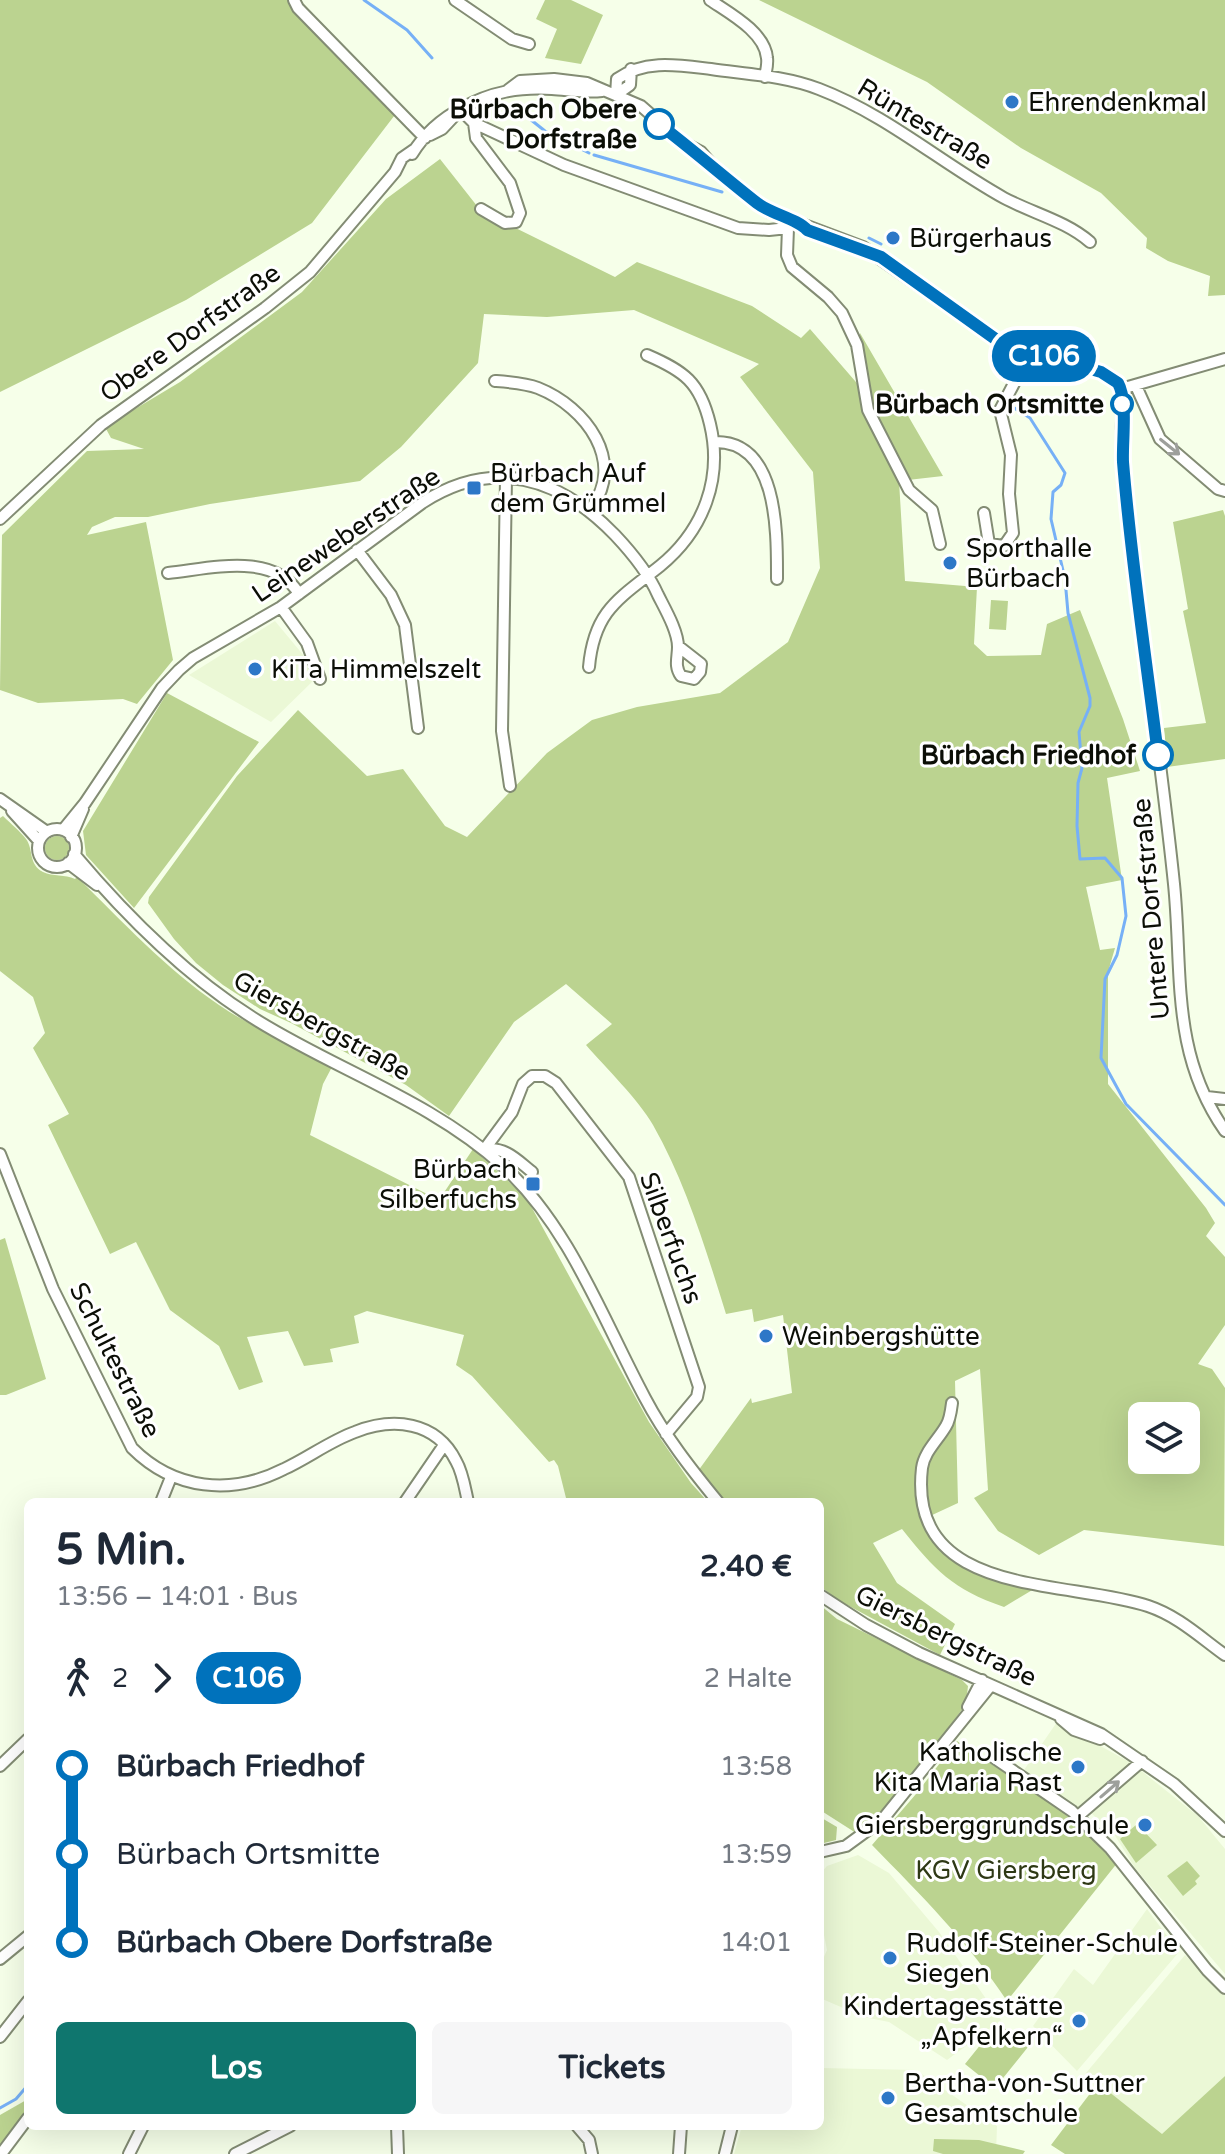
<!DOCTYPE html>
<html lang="de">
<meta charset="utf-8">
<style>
:root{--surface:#fff;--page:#f6f6f7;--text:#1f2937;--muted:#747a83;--accent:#0f766e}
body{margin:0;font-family:"Varela Round",sans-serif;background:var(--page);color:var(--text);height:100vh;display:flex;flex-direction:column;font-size:30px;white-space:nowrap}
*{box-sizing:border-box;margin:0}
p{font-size:26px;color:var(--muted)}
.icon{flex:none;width:44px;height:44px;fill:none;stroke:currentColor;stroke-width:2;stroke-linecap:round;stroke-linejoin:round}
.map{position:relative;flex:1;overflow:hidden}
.drawer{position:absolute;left:24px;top:1498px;width:800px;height:632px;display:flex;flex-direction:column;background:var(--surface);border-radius:12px;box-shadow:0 8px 32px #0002}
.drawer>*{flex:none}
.badge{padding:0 16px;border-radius:26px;font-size:28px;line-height:52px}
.buttons{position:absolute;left:1128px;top:1402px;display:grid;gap:16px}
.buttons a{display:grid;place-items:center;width:72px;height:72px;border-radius:12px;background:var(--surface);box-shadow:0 8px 32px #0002;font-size:40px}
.map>.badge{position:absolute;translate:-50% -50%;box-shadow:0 0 0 4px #fff}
.legs{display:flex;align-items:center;gap:12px;height:88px;padding:0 32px;font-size:26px}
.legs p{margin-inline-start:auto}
.overview{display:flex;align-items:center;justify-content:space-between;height:136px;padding:0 32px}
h1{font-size:44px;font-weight:700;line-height:60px}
.cta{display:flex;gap:16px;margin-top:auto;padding:16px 32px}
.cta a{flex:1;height:92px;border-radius:12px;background:var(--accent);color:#fff;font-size:32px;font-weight:700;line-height:92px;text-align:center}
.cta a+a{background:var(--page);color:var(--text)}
ul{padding:0 32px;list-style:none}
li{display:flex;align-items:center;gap:28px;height:88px;font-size:30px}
li i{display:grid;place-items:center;width:12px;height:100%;margin:0 10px;background:currentColor}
li i::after{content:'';width:20px;height:20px;margin:-10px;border:6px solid;border-radius:50%;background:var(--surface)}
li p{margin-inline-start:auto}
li:first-child i{background:linear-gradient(#0000 50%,currentColor 0)}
li:last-child i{background:linear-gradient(currentColor 50%,#0000 0)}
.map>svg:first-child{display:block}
.built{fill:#ebf8d6}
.green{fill:#bbd390;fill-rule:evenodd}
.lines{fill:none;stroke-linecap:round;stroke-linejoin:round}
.stream{stroke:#76b0f6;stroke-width:3}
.minor-casing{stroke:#838c74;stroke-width:14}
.minor{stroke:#fff;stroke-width:10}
.oneway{stroke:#9d9f9b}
.line-1-casing{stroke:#fff;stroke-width:18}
.line-1{stroke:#0072bc;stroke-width:12}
.poi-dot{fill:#2d77c7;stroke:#fff;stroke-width:3}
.stop-1-dot{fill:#fff;stroke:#0072bc;stroke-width:4}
.labels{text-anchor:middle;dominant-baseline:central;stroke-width:6;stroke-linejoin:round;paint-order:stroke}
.poi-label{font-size:26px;fill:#0b0e06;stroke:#fff;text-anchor:start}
.stop-label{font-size:26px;font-weight:bold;fill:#0b0e06;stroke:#fff;text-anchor:end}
.street-label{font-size:26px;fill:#0b0e06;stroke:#fff}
.park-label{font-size:26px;fill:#2e3915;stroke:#fff}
</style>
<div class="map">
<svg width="1225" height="2154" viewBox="0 0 1225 2154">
<rect width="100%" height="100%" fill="#f6ffe9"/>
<!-- built -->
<path class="built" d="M275 621 309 662 314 680 271 722 189 675Z
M1057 1722 1133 1764 1081 1810 1024 1770Z
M1139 1769 1198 1816 1225 1849V1974L1135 1868 1114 1834 1091 1813Z
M858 1855 889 1873 939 1932 1001 2020 947 2060 889 2022 864 2017 820 1998V1966L827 1950 820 1915V1874L827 1866Z
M1147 1909 1179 1952 1077 2071 1033 2026 1074 1969 1093 1985Z
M1185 1955 1225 1995V2076L1162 2135 1086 2073Z
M820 2068 916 2070 997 2126 996 2154H734L742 2126H820Z"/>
<!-- green -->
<path class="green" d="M0 0H300L401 107 312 223 186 300 0 392Z
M545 0H571L603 15 581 64 545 58 557 29 536 19Z
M759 0H1225V295L1208 296 1210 276 1168 261 1146 248 1147 238 1101 193 1021 148 927 82Z
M440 159 481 211 615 277 637 262 752 306 801 338 810 329 862 389 860 333 943 476 899 481 905 581 977 587 974 644 987 656 1041 655 1047 624 1080 610 1123 719 1140 771 1107 778 1122 880 1086 887 1100 950 1115 948 1108 972V1084L1206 1208 1215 1223 1206 1236 1225 1257V1325L1198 1364 1212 1369 1225 1388 1224 1546 1084 1530 1039 1555 998 1531 974 1498 988 1490 980 1369 955 1381 958 1503 930 1516 944 1544 964 1557 1010 1576 1034 1589 1004 1607C952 1589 935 1570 902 1529L873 1543 897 1583 955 1624 940 1655 838 1600 820 1586V1502H725L698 1471 751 1398 752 1403 792 1393 783 1315 754 1322 752 1309 726 1314C706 1250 686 1183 653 1125 638 1099 606 1068 586 1045L612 1024 566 984 514 1022 449 1116 406 1085 291 1023 260 1009 223 985 196 963 174 939 148 903 149 897 237 776 298 710 367 776 403 769 445 826 467 837 547 753 592 720 637 707 720 693 788 642 820 568 813 472 740 377 759 364 634 310 547 317 484 314 478 363 401 447 360 481 210 504 148 517H115L92 527 87 535 146 522 173 660 137 704 123 699 38 703 0 690 2 535 87 451 144 449 111 438 105 427 180 382 302 292 386 199ZM1142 1416H1186V1460H1142Z
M1223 510 1225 516V759L1167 767 1164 728 1206 723 1183 611 1188 609 1173 522Z
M991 600 1008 601 1006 630 989 629Z
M167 693 259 742 134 908 86 855 83 831Z
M3 816C11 824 20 831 26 839 34 850 28 864 43 872 53 877 65 874 75 879L77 877C122 921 166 969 219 1005 254 1029 295 1045 333 1065L323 1084 310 1135 439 1200 473 1149 526 1197 649 1422 691 1483 708 1502H567L558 1466 554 1460 549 1462 472 1376 456 1365 464 1335 367 1311 354 1316 359 1343 330 1349 333 1362 304 1366 288 1331 247 1337 263 1382 239 1390 219 1346 170 1310 136 1242 110 1254 48 1125 69 1114 33 1048 45 1033 33 997 0 971V818Z
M45 848a12 12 0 1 1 24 0a12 12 0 1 1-24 0Z
M5 1238 46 1379 6 1395H0V1240Z
M820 1605 837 1619 962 1680 968 1686 966 1704 931 1752 892 1803 868 1825 856 1833 820 1810Z
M957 1741 1062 1811 1118 1862 1007 2001C969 1943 920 1894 872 1845L916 1794Z
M820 1817 837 1827 836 1840 820 1844Z
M1137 1824 1157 1845 1136 1863 1120 1839Z
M1187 1861 1200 1876 1195 1881 1197 1884 1183 1896 1167 1876Z
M998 2023 1028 2047 995 2088 965 2064Z
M1225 2076V2154H1065L1051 2145 1098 2083 1162 2134Z
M28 2099V2113L0 2151V2115Z
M934 2139 979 2140 1025 2151 1023 2154H943L933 2151Z"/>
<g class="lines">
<!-- stream -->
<path class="stream" d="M364 0 407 30 432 58
M516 108 545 131 589 153
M594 155 722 192
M869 238 881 244
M1013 394 1026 374
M1008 404 1030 418 1065 473 1061 485 1053 492 1051 519 1065 579 1068 613 1090 698V706L1079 732 1082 768 1078 783 1077 826 1080 859 1105 858 1122 878 1126 916 1117 955 1105 979 1101 1058 1126 1104 1225 1205
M0 2108 16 2099 28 2085"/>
<defs>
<path id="minor" d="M294 0 298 8 425 138
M455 0 512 39 529 44
M710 0C729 13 765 32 767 58 768 64 766 71 765 77
M508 90 520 81 554 79 587 83 641 106 688 147
M616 95 617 79C645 59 678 65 711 69 746 74 786 76 819 89 887 115 941 163 1004 198 1032 213 1066 221 1090 242
M616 95 630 85 631 69
M460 109 474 123 564 165 738 228 769 230 788 228 789 225
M474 123 476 138 510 183 520 213 516 222 505 223 481 209
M430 135 442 129 457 113
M684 143 701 152 712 165 770 212 863 247 1001 343 1101 372 1118 383C1126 398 1121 415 1122 431 1122 455 1125 480 1127 504 1141 631 1161 757 1174 884 1183 973 1170 1052 1225 1131
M412 154C425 133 441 119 462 108 491 92 518 87 552 89 569 90 585 93 602 91
M788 228 787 255 792 267 828 297 842 313 857 345 868 410 909 490 932 510 940 544
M495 381C509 382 525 383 538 388 586 407 627 462 590 510
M1136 386 1160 439 1218 489 1225 491
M1121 389 1225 359
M714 442C779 440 777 534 777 579
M506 478 502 731 510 786
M984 513 989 544 1004 546 1013 533 1009 494 1011 455 1000 410 1030 353
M0 519 101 425 265 308 310 272 395 172 402 158 415 149
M357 550 391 595 405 625 418 728
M168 573C209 569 274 551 299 594
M281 607 307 643 320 679
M589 667C594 610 620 598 660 566 704 530 723 478 710 424 700 382 684 371 647 355
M0 799 47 832
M12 811 39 841
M38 848a19 19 0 1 1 38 0a19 19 0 1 1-38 0Z
M63 830 85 803 162 688 179 670 193 658 281 607 422 503C493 457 559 477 615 535 632 553 648 572 658 595 665 609 678 631 678 647 678 658 674 666 681 676L694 679 700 672 701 664 678 646
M71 837 83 809
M74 854C127 917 188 978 258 1021 339 1071 431 1101 503 1166 570 1227 603 1320 645 1398 665 1436 691 1469 718 1502
M68 863 97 885
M1207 1097 1225 1099
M484 1150 512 1112 523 1084 532 1076H545L556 1083 629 1177 699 1387 697 1397 666 1434
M484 1150C505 1146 517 1160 532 1172
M0 1154 53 1289 132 1448C174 1490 231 1496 284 1469 308 1458 330 1441 355 1432 393 1417 436 1421 456 1461 463 1473 465 1489 468 1502
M952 1403C951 1411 950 1420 946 1426 938 1440 924 1452 922 1468 907 1599 1068 1579 1148 1606 1178 1616 1200 1637 1225 1655
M161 1502 171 1477
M405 1502 444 1445
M820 1595 866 1625 919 1653 1101 1734 1174 1784 1225 1831
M968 1707 982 1680
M1061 1719 1074 1730 1100 1739
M993 1757 1072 1811 1110 1848 1207 1970 1225 1988
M0 1766 28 1739
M1077 1817 1142 1761
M820 1852 846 1846 883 1819 991 1685
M0 1959 28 1936
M0 2037 28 2001
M397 2126 398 2154
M577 2126 589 2140 592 2154
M1 2154 28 2118
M129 2154 143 2126
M235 2154 290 2126
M679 2154 681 2126
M725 2154 732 2126"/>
</defs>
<!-- minor casing -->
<use href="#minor" class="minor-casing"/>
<!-- minor -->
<use href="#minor" class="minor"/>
</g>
<!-- one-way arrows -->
<defs><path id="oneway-shaft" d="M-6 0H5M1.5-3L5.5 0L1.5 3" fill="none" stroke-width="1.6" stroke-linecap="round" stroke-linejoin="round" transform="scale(2)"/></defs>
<g class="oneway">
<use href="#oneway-shaft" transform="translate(1170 447) rotate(39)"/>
<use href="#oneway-shaft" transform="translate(1110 1789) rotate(-41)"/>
</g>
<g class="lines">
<defs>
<path id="line-1" d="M659 124C693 150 724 177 757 203 771 214 798 219 807 230L881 257 1001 343 1101 372 1118 383C1128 401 1122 441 1123 462 1131 560 1146 658 1158 755"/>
</defs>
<!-- line-1 casing -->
<use href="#line-1" class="line-1-casing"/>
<!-- line-1 -->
<use href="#line-1" class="line-1"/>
</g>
<!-- markers -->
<g class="poi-dot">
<circle cx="1012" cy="102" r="8"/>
<circle cx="893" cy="238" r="8"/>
<rect x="466" y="480" width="16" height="16" rx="4"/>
<circle cx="950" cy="563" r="8"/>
<circle cx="255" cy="669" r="8"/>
<rect x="525" y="1176" width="16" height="16" rx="4"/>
<circle cx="766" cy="1336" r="8"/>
<circle cx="1078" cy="1767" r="8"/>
<circle cx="1145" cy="1825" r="8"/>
<circle cx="890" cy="1958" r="8"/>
<circle cx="1079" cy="2021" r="8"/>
<circle cx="888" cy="2098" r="8"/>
</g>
<g class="stop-1-dot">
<circle cx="659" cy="124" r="14"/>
<circle cx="1122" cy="404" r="10"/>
<circle cx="1158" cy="755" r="14"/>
</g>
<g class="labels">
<!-- poi labels -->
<g class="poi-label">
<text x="1028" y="102">Ehrendenkmal</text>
<text x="909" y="238">Bürgerhaus</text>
<text x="490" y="473">Bürbach Auf<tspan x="490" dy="30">dem Grümmel</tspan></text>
<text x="966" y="548">Sporthalle<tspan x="966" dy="30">Bürbach</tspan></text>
<text x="271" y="669">KiTa Himmelszelt</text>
<text x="517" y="1169" text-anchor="end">Bürbach<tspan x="517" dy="30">Silberfuchs</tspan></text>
<text x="782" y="1336">Weinbergshütte</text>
<text x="1062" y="1752" text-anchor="end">Katholische<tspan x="1062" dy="30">Kita Maria Rast</tspan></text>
<text x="1129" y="1825" text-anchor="end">Giersberggrundschule</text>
<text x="906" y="1943">Rudolf-Steiner-Schule<tspan x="906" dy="30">Siegen</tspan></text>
<text x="1063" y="2006" text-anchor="end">Kindertagesstätte<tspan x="1063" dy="30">„Apfelkern“</tspan></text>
<text x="904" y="2083">Bertha-von-Suttner<tspan x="904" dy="30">Gesamtschule</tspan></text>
</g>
<!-- stop labels -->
<g class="stop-label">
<text x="637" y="109">Bürbach Obere<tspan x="637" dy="30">Dorfstraße</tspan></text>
<text x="1104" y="404">Bürbach Ortsmitte</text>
<text x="1136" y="755">Bürbach Friedhof</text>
</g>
<!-- street labels -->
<g class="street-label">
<text transform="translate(925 124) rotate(31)">Rüntestraße</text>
<text transform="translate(190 333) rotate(-36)">Obere Dorfstraße</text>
<text transform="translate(346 535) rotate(-34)">Leineweberstraße</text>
<text transform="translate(1151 909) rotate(-95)">Untere Dorfstraße</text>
<text transform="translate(322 1026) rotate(29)">Giersbergstraße</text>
<text transform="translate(671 1238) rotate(70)">Silberfuchs</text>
<text transform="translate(115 1360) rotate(63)">Schultestraße</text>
<text transform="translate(946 1636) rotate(26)">Giersbergstraße</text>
</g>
<!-- park labels -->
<g class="park-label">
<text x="1006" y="1870">KGV Giersberg</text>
</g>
</g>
</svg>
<div class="buttons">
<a><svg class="icon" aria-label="layers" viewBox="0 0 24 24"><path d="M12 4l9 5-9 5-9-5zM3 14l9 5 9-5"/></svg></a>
</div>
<b class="badge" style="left:1044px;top:356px;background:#0072bc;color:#fff">C106</b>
<section class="drawer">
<div class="overview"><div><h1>5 Min.</h1><p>13:56 – 14:01 · Bus</p></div><b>2.40 €</b></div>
<div class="legs"><svg class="icon" aria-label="walk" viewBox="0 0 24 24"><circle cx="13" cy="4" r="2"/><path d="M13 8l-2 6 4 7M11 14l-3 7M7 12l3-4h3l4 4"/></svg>2<svg class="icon" aria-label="forward" viewBox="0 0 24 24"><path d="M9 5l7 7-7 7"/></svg><b class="badge" style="background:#0072bc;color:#fff">C106</b><p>2 Halte</p></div>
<ul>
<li><i style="color:#0072bc"></i><b>Bürbach Friedhof</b><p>13:58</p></li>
<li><i style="color:#0072bc"></i><span>Bürbach Ortsmitte</span><p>13:59</p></li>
<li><i style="color:#0072bc"></i><b>Bürbach Obere Dorfstraße</b><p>14:01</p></li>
</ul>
<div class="cta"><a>Los</a><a>Tickets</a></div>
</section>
</div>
